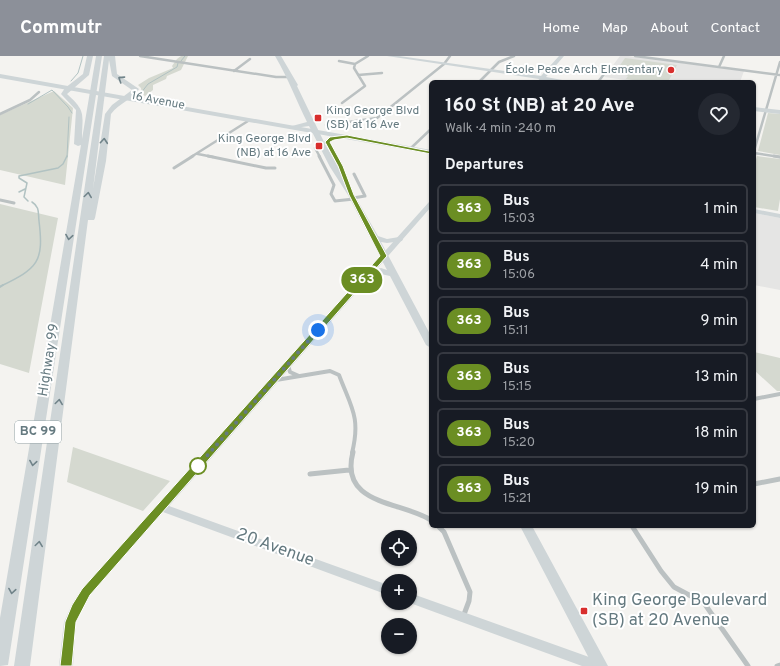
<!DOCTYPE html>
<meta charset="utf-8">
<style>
:root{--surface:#171b24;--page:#242831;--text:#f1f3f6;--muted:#9ea1a6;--line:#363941;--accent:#8c9099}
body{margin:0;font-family:Overpass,sans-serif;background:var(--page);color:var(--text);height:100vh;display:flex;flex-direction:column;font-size:15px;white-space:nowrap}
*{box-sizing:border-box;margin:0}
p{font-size:13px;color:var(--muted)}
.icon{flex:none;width:22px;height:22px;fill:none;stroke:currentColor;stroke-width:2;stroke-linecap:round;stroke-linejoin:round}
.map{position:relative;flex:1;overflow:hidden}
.panel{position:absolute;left:429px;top:24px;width:327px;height:448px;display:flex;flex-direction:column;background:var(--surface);border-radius:6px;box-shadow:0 1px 3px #0004}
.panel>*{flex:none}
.badge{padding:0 8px;border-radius:13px;font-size:14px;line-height:26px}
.fabs{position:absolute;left:381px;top:474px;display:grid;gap:8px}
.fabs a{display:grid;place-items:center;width:36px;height:36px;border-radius:50%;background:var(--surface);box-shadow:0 1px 3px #0004;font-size:20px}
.you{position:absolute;width:20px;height:20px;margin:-10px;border:3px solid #fff;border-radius:50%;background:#1a73e8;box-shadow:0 0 0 6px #1a73e833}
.map>.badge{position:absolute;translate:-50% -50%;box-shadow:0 0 0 2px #fff}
h2{padding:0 16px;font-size:15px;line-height:36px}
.round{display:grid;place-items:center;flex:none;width:42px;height:42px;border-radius:21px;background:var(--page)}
.headline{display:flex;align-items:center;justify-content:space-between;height:68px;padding:0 16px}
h1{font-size:19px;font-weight:700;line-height:30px}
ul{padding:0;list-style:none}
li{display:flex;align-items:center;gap:12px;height:50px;margin:0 8px 6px;padding:0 8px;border:2px solid var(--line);border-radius:6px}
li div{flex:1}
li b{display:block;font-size:15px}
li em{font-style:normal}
li .badge{min-width:44px;font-weight:700;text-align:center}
header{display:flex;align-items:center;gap:24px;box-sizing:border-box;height:56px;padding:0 20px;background:var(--accent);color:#fff}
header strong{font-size:19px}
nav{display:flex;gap:22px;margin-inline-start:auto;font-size:14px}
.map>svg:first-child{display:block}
.built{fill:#e5e5e4}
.green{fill:#d5d9d0}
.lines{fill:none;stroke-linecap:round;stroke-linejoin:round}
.stream-far2{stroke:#b1c2c2;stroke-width:1}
.stream-far1{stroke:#b1c2c2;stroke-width:1.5}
.stream{stroke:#b1c2c2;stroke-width:2}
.street-far3{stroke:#bbc1c2;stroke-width:2.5}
.street-far2{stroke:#bbc1c2;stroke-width:3}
.street-far1{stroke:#bbc1c2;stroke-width:4}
.street{stroke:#bbc1c2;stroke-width:5}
.secondary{fill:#ced5d7;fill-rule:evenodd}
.primary{fill:#ced5d7;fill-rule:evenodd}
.highway{fill:#ced5d7;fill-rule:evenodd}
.oneway{stroke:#708389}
.line{fill:#6b8e23;stroke:#fff}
.walk{stroke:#657a80;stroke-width:4;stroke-dasharray:0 7.2}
.poi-dot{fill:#d82e2d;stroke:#fff;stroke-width:1.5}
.stop-dot{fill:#fff;stroke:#6b8e23;stroke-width:2}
.labels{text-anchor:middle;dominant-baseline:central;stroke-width:4;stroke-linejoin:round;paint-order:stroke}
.far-poi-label{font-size:12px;fill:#657a80;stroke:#fff;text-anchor:end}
.far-street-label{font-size:12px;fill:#657a80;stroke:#fff}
.shield{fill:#fff;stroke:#93a2a6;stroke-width:1}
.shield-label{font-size:13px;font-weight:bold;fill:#657a80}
.street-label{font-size:14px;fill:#657a80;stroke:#fff}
.near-street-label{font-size:17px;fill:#657a80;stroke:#fff}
.near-poi-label{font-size:17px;fill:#657a80;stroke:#fff;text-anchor:start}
</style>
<header>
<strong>Commutr</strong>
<nav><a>Home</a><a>Map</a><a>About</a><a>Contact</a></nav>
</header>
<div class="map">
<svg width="780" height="610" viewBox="0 0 780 610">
<rect width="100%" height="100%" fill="#f4f3f0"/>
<!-- built -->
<path class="built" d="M620 0H628L744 15 740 26H640L604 21Z
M754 157 780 162V234L754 229Z"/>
<!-- green -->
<path class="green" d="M181 0H188L181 14 167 20 166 23 153 29V34L145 40 142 38 141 32 138 29 149 22 173 12 172 10 177 3Z
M625 2 677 9 668 26H646L626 23 628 20 616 15Z
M54 35 73 52 65 129 0 114V59Z
M768 57 780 58V99L758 95Z
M757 100 780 103V143L778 155 754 151V110Z
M0 148 58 162 29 317 0 308Z
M754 296 780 302V335H777L754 314Z
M73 391 170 425 143 455 67 426Z"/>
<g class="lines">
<!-- stream-far2 -->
<path class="stream-far2" d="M181 5 185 0
M71 25 78 17 83 0
M141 37 148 28 177 11 178 7
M28 48 52 34 68 51 72 57
M67 101 69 61"/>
<!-- stream-far1 -->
<path class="stream-far1" d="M19 136 25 133
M28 145 24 141 27 127 19 122V120L58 112 63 108 67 100
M1 230C38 212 44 206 39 165 38 157 40 151 32 146"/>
<!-- stream -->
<path class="stream" d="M0 231 3 229"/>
<!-- street-far3 -->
<path class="street-far3" d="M140 0 276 21H290
M635 0 780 19
M339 5 355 8
M355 8 368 0
M719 11 724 0
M234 15 250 3
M358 19 382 17
M479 26 499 6 514 0
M598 26 608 13 607 10
M342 47 365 30 354 12 355 8
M0 58 30 44 39 36
M327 67 335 68 328 70 326 69Z
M334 68 377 62 444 8 450 0
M315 92 320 101
M411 92 431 73
M754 95 780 6
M754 97 780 101
M198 98 213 101
M191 101 248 65"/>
<!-- street-far2 -->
<path class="street-far2" d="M208 100 266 112H275
M319 100 334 129 331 138 335 145 354 143
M774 100 780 101
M174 112 193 100
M353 142 365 140 354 118
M0 144 14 147"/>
<!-- street-far1 -->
<path class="street-far1" d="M288 309 290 316 299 320
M276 324 330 315 339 319C351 351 361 361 352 397
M754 343 780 338"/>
<!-- street -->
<path class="street" d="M353 396C339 449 400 445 431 464
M310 418 349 414
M754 428 780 423
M438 470 444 476 470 536 469 545 463 561
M632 470 661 515 674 531 704 547 748 610
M777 610 780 609"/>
<!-- secondary -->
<path class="secondary" d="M387 0H399L541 20 559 0H564L546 21 573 26 544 24 542 26H538L539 23Z
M0 18 431 94V98L0 22Z
M754 51 780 54V58L754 55Z
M431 145V151L169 450 388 529V539L163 456 90 539 81 554 76 566 73 610H59L64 566 72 548 82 533 429 146Z
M754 153 780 158V162L754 157Z
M410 537 603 606 605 610H582L410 547Z"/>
<!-- primary -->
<path class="primary" d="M275 0H281L298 29 297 30 324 86C330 80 343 76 350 81 345 84 340 82 334 84 330 85 330 88 325 88L378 180 387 183 399 181 403 183 402 185 387 187 381 186 431 280V292L426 289 390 220 381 218 367 222 363 219 364 217 381 212 387 214 348 139 330 111 309 70 295 72 292 70 307 66C296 44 288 22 275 0Z
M520 470H532L608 610H593Z"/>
<!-- highway -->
<path class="highway" d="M87 0H93L89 19 67 38C87 56 82 58 82 83L96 0H102L8 609 0 610V562L81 89 78 90 74 88 76 54 61 38 65 32 83 18Z
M104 0H115L117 18 139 33C132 44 119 47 111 58L106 105 95 162 94 164H88L30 610H14ZM109 4 112 20 132 34 112 49 105 58 93 133Z"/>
</g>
<!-- one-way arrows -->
<defs><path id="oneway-chevron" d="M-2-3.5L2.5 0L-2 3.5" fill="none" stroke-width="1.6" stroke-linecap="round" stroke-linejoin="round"/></defs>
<g class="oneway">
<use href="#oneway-chevron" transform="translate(121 23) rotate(-147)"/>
<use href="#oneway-chevron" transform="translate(104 85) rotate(-85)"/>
<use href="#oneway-chevron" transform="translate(88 139) rotate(-82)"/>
<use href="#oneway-chevron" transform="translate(69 181) rotate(99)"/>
<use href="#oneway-chevron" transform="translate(59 346) rotate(-82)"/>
<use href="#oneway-chevron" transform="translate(33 407) rotate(99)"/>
<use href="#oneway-chevron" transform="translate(39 488) rotate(-82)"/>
<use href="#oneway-chevron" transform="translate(12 535) rotate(99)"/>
</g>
<!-- line -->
<path class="line" d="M347 79 434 96 431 98 347 82 334 84 330 86 343 110 354 139 387 200 90 539 76 566 72 610H60L65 566 72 549 82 533 380 200 349 139 338 110 325 86 330 81Z"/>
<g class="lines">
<!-- walk -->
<path class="walk" d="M198 410 318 274"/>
</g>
<!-- markers -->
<g class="poi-dot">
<circle cx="671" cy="14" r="4"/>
<rect x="314" y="58" width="8" height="8" rx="2"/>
<rect x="315" y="86" width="8" height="8" rx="2"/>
<rect x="580" y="551" width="8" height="8" rx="2"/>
</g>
<circle class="stop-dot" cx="198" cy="410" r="8"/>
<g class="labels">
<!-- far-poi labels -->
<g class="far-poi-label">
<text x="663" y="14">École Peace Arch Elementary</text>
<text x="326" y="55" text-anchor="start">King George Blvd<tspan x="326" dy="14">(SB) at 16 Ave</tspan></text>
<text x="311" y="83">King George Blvd<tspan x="311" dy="14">(NB) at 16 Ave</tspan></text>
</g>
<!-- far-street labels -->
<g class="far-street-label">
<text transform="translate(158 45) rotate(11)">16 Avenue</text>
</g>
<!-- shield labels -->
<rect class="shield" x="15" y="365" width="46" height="22" rx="3"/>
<g class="shield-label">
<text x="38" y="376">BC 99</text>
</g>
<!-- street labels -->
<g class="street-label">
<text transform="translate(49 304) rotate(-81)">Highway 99</text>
</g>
<!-- near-street labels -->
<g class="near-street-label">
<text transform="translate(275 492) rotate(20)">20 Avenue</text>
</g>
<!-- near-poi labels -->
<g class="near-poi-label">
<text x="592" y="545">King George Boulevard<tspan x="592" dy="20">(SB) at 20 Avenue</tspan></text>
</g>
</g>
</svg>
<div class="fabs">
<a><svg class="icon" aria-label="locate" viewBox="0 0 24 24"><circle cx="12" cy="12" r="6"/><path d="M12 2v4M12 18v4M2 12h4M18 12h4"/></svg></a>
<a>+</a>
<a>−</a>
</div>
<div class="you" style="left:318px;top:274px"></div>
<b class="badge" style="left:362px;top:224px;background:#6b8e23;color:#fff">363</b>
<section class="panel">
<div class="headline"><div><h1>160 St (NB) at 20 Ave</h1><p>Walk · 4 min · 240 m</p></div><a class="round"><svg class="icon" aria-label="heart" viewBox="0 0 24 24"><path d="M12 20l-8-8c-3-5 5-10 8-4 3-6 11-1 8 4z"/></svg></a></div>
<h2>Departures</h2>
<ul>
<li><span class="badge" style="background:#6b8e23;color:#fff">363</span><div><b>Bus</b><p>15:03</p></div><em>1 min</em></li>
<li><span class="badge" style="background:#6b8e23;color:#fff">363</span><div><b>Bus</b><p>15:06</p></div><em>4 min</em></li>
<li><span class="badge" style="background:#6b8e23;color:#fff">363</span><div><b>Bus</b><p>15:11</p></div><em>9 min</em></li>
<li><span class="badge" style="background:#6b8e23;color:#fff">363</span><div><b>Bus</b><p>15:15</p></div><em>13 min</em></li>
<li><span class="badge" style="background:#6b8e23;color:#fff">363</span><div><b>Bus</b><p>15:20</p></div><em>18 min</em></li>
<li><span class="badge" style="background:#6b8e23;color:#fff">363</span><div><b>Bus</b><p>15:21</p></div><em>19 min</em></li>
</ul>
</section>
</div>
